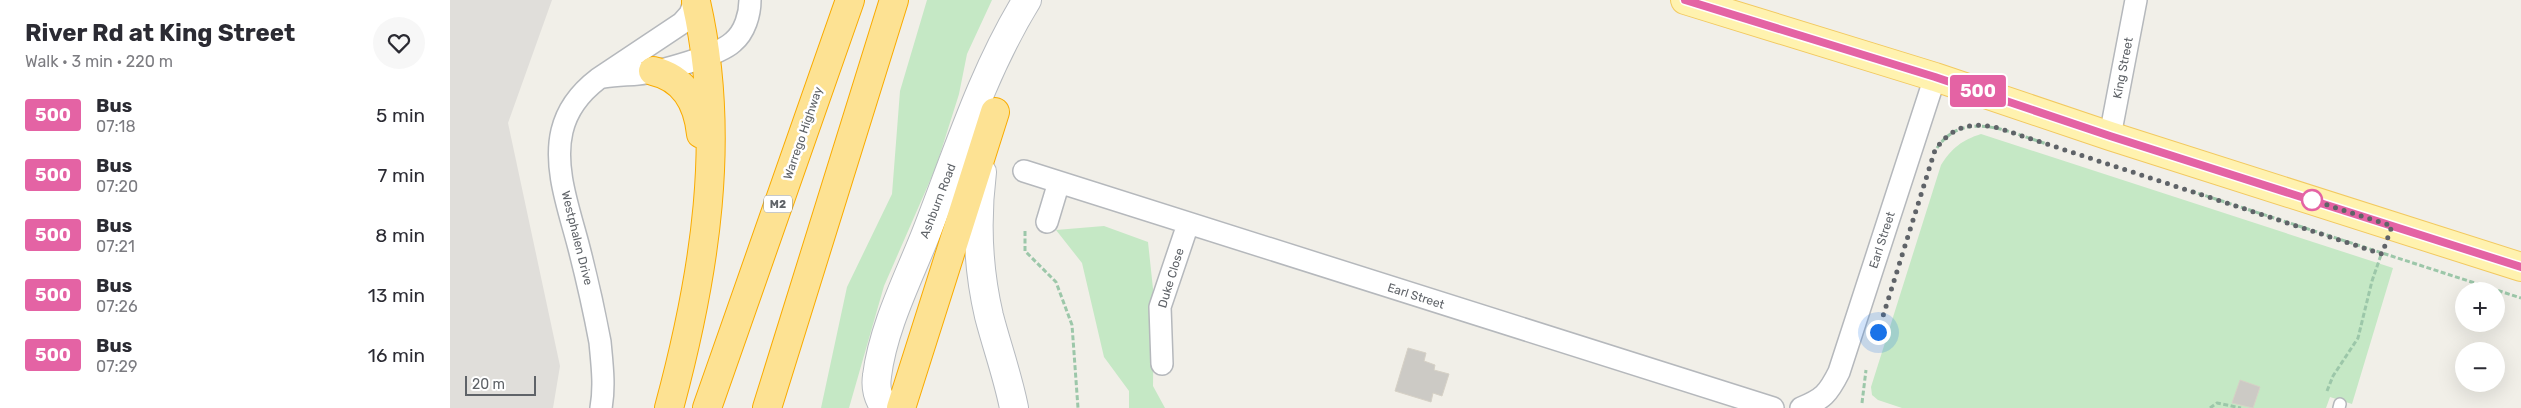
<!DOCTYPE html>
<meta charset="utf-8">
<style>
:root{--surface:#fff;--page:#f7f7f7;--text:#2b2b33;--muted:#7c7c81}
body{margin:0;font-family:Rubik,sans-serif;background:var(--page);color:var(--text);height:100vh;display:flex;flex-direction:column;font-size:19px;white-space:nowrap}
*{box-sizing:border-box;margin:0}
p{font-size:16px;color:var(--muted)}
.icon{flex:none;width:28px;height:28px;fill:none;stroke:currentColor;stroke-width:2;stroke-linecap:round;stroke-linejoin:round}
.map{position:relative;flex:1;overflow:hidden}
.side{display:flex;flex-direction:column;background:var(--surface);width:450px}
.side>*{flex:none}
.badge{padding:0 10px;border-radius:4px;font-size:18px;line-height:32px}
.fabs{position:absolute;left:2005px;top:282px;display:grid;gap:10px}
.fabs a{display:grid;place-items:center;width:50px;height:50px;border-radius:50%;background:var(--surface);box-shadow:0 5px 20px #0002;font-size:25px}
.scale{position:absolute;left:15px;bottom:12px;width:71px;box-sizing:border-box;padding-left:5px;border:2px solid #5f6368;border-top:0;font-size:14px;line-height:18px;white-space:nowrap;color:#5f6368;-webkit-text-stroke:4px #fff;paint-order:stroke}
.you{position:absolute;width:25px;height:25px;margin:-12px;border:4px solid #fff;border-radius:50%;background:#1a73e8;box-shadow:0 0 0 8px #1a73e833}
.map>.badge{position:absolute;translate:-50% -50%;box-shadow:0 0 0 2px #fff}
.round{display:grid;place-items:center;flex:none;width:52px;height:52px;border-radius:26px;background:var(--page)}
.overview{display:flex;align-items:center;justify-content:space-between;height:85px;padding:0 25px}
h1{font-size:24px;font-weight:700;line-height:38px}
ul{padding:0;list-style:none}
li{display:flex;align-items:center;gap:15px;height:60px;padding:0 25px}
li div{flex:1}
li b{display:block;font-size:19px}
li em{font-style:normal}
li .badge{min-width:55px;font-weight:700;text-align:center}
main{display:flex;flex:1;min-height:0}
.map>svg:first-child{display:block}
.industrial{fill:#e0deda}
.green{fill:#c5e8c5}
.building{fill:#cccac5;stroke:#d6d1c6}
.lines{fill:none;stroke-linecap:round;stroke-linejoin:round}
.lane-casing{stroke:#b5b8bc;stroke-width:14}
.street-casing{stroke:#b5b8bc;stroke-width:24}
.secondary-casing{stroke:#b6babf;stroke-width:30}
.primary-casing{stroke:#f2c960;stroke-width:30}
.highway-casing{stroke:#f9ab00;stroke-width:30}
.path{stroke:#9cc7a9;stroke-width:3;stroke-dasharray:5 2.5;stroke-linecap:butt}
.lane{stroke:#fff;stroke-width:11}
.street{stroke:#fff;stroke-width:21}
.secondary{stroke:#fff;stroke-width:28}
.primary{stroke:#fff2af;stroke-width:28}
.highway{stroke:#fde293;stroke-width:28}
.line-casing{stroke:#fff;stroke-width:11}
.line{stroke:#e463a4;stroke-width:8}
.walk{stroke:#5f6368;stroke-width:5;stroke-dasharray:0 9}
.stop-dot{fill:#fff;stroke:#e463a4;stroke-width:2.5}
.labels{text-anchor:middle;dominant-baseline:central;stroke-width:5;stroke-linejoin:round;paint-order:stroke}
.shield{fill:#fff;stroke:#8f9295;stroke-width:1}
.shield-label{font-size:11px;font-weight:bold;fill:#5f6368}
.street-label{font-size:12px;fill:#5f6368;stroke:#fff}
</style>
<main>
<section class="side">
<div class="overview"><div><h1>River Rd at King Street</h1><p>Walk · 3 min · 220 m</p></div><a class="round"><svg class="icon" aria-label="heart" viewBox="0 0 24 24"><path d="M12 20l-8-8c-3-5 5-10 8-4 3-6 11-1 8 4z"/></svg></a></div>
<ul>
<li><span class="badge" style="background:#e463a4;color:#fff">500</span><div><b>Bus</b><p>07:18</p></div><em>5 min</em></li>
<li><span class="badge" style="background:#e463a4;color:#fff">500</span><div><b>Bus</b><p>07:20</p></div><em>7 min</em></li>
<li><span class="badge" style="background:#e463a4;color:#fff">500</span><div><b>Bus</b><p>07:21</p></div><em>8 min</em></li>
<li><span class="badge" style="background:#e463a4;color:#fff">500</span><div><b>Bus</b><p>07:26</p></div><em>13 min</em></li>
<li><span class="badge" style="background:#e463a4;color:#fff">500</span><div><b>Bus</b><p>07:29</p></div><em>16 min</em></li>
</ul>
</section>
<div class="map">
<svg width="2071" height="408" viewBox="0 0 2071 408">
<rect width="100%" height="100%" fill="#f1efe8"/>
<!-- industrial -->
<path class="industrial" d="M0 0H102L58 123 110 366 103 408H0Z"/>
<!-- green -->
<path class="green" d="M477 0H542L517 54 509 94 486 167 434 286 399 408H371L397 287 442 194 450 91Z
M1531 134 1943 268 1902 404 1880 397 1876 408H1452L1428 400 1422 395 1421 387 1491 165C1502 148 1512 140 1531 134Z
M654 226 698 242 704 298 703 386 715 408H679V391L654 357 632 263 606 230Z"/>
<!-- building -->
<path class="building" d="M958 348 976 353 974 361 985 365 984 370 999 374 992 396 983 393 981 402 945 391Z
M1790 380 1810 387 1803 408 1782 403Z"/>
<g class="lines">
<defs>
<path id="lane" d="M1889 408 1890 404"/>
<path id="street" d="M154 77C165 75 177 75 188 74 209 72 268 56 283 42 295 32 300 14 300 0
M1660 136 1686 0
M574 171 1323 408
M597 222 609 182
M712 364 710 307 738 224
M151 408C155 386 152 364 150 342 144 310 137 279 129 248 120 212 103 169 112 131 117 110 131 92 148 79L232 23 240 14 245 0
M1351 408C1373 399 1378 394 1389 372L1485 77"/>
<path id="secondary" d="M532 172C526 220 528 269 539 316 547 347 558 377 564 408
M435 408C428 398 425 389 427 376 433 328 457 281 475 236 506 157 532 73 577 0"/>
<path id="primary" d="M1235 0 1485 77 1660 136 2071 267"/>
<path id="highway" d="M203 71C235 78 248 104 251 134
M219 408C255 275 277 137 246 2
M257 408 400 0
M317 408 444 0
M451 408 545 112"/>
</defs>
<!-- lane casing -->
<use href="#lane" class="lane-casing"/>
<!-- street casing -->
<use href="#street" class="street-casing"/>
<!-- secondary casing -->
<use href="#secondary" class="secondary-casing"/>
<!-- primary casing -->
<use href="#primary" class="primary-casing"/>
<!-- highway casing -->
<use href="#highway" class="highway-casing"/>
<!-- path -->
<path class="path" d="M1487 148C1514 108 1561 133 1597 144
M1741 191 2071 298
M575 231V251L606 282 622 325 628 408
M1877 391 1883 376 1908 338 1922 281 1932 252
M1412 403 1416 370
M1760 408 1767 403 1791 408"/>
<!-- lane -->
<use href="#lane" class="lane"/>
<!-- street -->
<use href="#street" class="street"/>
<!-- secondary -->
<use href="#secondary" class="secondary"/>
<!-- primary -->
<use href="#primary" class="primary"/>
<!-- highway -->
<use href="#highway" class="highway"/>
</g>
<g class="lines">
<defs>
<path id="line" d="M1235 0 1485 77 1660 136 2071 267"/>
</defs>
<!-- line casing -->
<use href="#line" class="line-casing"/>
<!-- line -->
<use href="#line" class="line"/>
<!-- walk -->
<path class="walk" d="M1428 332 1485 150C1501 127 1521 121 1548 128L1932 254 1942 226 1862 200"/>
</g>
<!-- markers -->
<circle class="stop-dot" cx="1862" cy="200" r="10"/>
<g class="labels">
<!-- shield labels -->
<rect class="shield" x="314" y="195.5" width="28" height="17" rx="4"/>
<g class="shield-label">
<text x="328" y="204">M2</text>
</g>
<!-- street labels -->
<g class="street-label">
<text transform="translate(1673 68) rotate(-79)">King Street</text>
<text transform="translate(353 133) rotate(-71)">Warrego Highway</text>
<text transform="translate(488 201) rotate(-69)">Ashburn Road</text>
<text transform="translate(127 238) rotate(76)">Westphalen Drive</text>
<text transform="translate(1432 240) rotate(-72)">Earl Street</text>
<text transform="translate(721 278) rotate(-73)">Duke Close</text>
<text transform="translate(966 296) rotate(18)">Earl Street</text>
</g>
</g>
</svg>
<div class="fabs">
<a>+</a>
<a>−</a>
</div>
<div class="scale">20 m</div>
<div class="you" style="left:1428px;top:332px"></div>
<b class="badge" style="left:1528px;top:91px;background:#e463a4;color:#fff">500</b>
</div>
</main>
